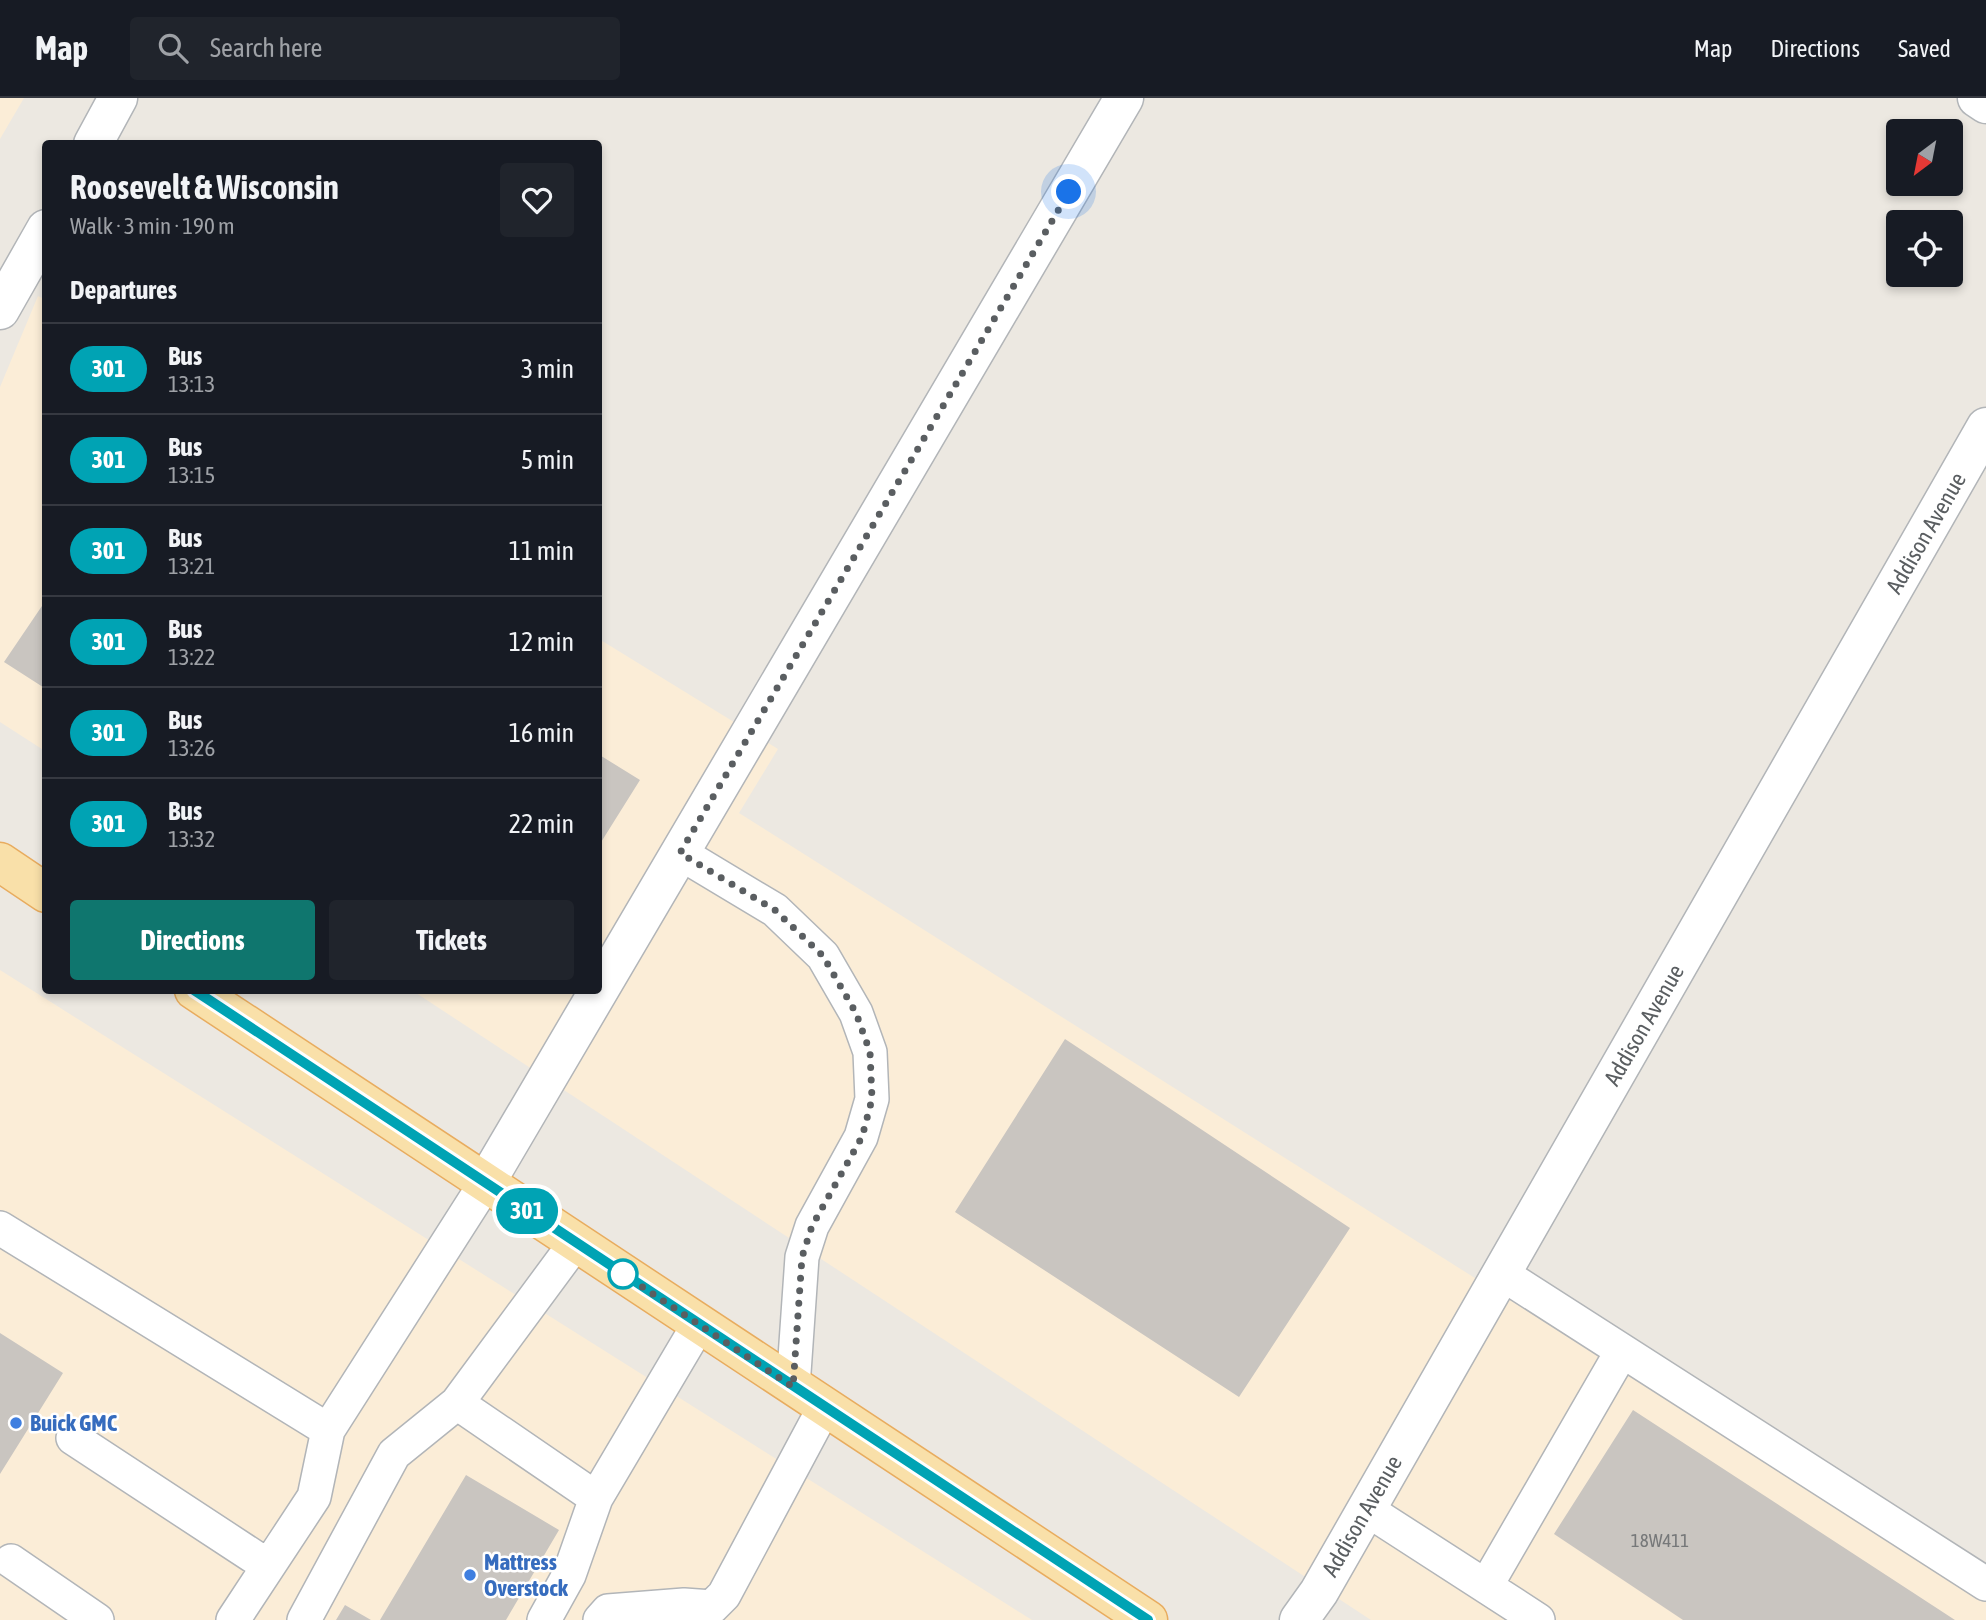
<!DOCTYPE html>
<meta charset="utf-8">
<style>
:root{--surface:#171b24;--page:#20242c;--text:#f1f3f6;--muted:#9ea1a6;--line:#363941;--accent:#0f766e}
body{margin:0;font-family:"Asap Condensed",sans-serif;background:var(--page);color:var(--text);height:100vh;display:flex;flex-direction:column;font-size:26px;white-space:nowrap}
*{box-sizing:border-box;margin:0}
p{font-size:23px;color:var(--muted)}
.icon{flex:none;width:38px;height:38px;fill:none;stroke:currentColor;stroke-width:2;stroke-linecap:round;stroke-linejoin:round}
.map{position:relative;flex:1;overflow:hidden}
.details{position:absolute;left:42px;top:42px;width:560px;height:854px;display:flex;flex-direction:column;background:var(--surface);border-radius:7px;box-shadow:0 4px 10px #0003}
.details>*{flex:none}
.badge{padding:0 14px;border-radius:23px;font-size:24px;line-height:46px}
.needle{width:46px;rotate:212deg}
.controls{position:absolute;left:1886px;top:21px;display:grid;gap:14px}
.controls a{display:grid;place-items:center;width:77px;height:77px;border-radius:7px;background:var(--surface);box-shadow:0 4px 10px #0003;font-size:35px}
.you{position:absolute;width:35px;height:35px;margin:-18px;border:5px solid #fff;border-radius:50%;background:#1a73e8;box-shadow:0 0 0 10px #1a73e833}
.map>.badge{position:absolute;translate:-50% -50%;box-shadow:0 0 0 4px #fff}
h2{padding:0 28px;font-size:26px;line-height:63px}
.round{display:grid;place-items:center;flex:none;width:74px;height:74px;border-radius:7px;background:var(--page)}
.overview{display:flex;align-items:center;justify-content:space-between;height:119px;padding:0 28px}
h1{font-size:33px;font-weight:700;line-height:52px}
.cta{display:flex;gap:14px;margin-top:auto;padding:14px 28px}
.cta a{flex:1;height:80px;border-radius:7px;background:var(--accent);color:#fff;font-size:28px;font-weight:700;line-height:80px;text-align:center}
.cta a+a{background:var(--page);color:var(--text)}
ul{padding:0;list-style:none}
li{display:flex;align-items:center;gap:21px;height:91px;padding:0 28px;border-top:2px solid var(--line)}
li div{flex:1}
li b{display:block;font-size:26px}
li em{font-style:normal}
li .badge{min-width:77px;font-weight:700;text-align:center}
header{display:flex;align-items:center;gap:42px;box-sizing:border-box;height:98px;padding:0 35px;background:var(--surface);border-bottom:2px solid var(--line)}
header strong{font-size:33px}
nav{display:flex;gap:38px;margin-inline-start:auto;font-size:24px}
.search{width:490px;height:63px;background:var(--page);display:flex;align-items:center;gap:18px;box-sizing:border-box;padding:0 24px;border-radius:7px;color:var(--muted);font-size:26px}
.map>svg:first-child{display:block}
.commercial{fill:#fbedd7}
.building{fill:#c9c5c0}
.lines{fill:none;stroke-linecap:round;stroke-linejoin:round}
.lane-casing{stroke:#b2b5b8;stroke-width:36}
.street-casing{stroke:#b2b5b8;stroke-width:41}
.primary-casing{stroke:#e8ac5f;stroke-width:41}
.lane{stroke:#fff;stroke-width:33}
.street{stroke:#fff;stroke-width:38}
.primary{stroke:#f9e0a9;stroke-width:38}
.line-casing{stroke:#fff;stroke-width:16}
.line{stroke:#00a3b4;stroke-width:10}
.walk{stroke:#5a5e61;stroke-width:7;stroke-dasharray:0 12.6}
.stop-dot{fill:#fff;stroke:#00a3b4;stroke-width:3.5}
.shop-dot{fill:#3f7fe0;stroke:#fff;stroke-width:2.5}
.labels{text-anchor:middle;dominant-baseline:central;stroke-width:5;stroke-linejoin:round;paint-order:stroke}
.number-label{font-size:19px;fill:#767879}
.street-label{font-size:23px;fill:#5a5e61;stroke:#fff}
.shop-label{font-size:23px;font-weight:bold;fill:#366cbe;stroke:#fff;text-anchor:start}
</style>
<header>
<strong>Map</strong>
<div class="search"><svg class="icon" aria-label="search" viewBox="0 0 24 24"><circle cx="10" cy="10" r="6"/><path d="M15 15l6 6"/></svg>Search here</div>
<nav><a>Map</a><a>Directions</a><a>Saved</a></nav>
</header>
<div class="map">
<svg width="1986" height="1522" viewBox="0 0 1986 1522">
<rect width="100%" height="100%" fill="#ece8e1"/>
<!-- commercial -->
<path class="commercial" d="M0 0H24L0 41Z
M38 198 46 202 45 653 0 624V289Z
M599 541 778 651 739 715 1986 1503V1522H1371L413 893 598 892Z
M0 872 732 1333 1032 1522H0Z"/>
<!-- building -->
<path class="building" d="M46 502V591L4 564Z
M598 656 640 682 598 749Z
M1065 941 1350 1130 1239 1299 955 1114Z
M0 1235 63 1275 0 1376Z
M1633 1312 1955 1522H1683L1554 1436Z
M466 1377 559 1432 506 1522H380Z
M345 1507 371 1522H336Z"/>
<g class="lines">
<defs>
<path id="lane" d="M680 755 775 812 823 858 856 915 870 954 872 1001 861 1039 812 1128 802 1159 793 1289
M0 1130 328 1332
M1501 1175 1986 1486
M457 1305 596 1400
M73 1340 268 1468
M1366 1411 1538 1522
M11 1463 97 1522
M1486 1488 1622 1253
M233 1522 314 1399 328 1332 485 1086
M304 1522 394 1356 457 1305 576 1144
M544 1522 569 1477 596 1400 699 1226
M600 1522 608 1513 684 1507 712 1509 724 1497 824 1310"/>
<path id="street" d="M1977 0 1986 6
M93 46 118 0
M0 212 46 131
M485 1086 1124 0
M1299 1522 1319 1494 1986 329"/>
<path id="primary" d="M0 764 46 795
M194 892 1148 1522"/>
</defs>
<!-- lane casing -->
<use href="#lane" class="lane-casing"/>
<!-- street casing -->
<use href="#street" class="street-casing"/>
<!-- primary casing -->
<use href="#primary" class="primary-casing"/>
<!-- lane -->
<use href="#lane" class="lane"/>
<!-- street -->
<use href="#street" class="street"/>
<!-- primary -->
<use href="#primary" class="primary"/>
</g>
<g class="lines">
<defs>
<path id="line" d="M194 892 1148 1522"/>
</defs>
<!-- line casing -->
<use href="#line" class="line-casing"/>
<!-- line -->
<use href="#line" class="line"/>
<!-- walk -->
<path class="walk" d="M623 1176 617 1172 793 1289 802 1159 812 1128 862 1039 872 1001 870 954 856 915 823 858 775 812 680 755 1069 94"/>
</g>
<!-- markers -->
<circle class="stop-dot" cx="623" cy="1176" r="14"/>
<g class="shop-dot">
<circle cx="16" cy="1325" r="7"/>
<circle cx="470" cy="1477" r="7"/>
</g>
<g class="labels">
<!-- number labels -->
<g class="number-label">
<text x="1660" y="1442">18W411</text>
</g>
<!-- street labels -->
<g class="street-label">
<text transform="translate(1926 435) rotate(-60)">Addison Avenue</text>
<text transform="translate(1644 927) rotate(-60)">Addison Avenue</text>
<text transform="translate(1362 1418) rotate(-60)">Addison Avenue</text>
</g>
<!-- shop labels -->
<g class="shop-label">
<text x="30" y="1325">Buick GMC</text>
<text x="484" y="1464">Mattress<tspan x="484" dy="26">Overstock</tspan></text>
</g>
</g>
</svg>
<div class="controls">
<a><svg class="needle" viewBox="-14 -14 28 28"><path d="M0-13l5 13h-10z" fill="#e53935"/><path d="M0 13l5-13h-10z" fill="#9ea1a6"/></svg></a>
<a><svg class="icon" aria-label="locate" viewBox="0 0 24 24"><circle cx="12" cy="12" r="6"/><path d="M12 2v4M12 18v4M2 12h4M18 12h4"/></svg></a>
</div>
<div class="you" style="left:1069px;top:94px"></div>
<b class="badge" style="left:527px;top:1113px;background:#00a3b4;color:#fff">301</b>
<section class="details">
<div class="overview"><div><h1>Roosevelt &amp; Wisconsin</h1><p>Walk · 3 min · 190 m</p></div><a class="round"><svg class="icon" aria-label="heart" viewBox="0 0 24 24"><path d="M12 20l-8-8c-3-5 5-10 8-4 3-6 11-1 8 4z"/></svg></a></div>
<h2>Departures</h2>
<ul>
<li><span class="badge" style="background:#00a3b4;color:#fff">301</span><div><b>Bus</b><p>13:13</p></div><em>3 min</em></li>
<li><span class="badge" style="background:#00a3b4;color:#fff">301</span><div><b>Bus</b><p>13:15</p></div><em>5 min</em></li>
<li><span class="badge" style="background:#00a3b4;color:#fff">301</span><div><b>Bus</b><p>13:21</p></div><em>11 min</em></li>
<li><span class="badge" style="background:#00a3b4;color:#fff">301</span><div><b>Bus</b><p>13:22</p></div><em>12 min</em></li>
<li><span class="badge" style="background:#00a3b4;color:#fff">301</span><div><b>Bus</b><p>13:26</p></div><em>16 min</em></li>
<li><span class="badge" style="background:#00a3b4;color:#fff">301</span><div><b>Bus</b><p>13:32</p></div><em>22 min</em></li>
</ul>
<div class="cta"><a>Directions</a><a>Tickets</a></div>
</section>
</div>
